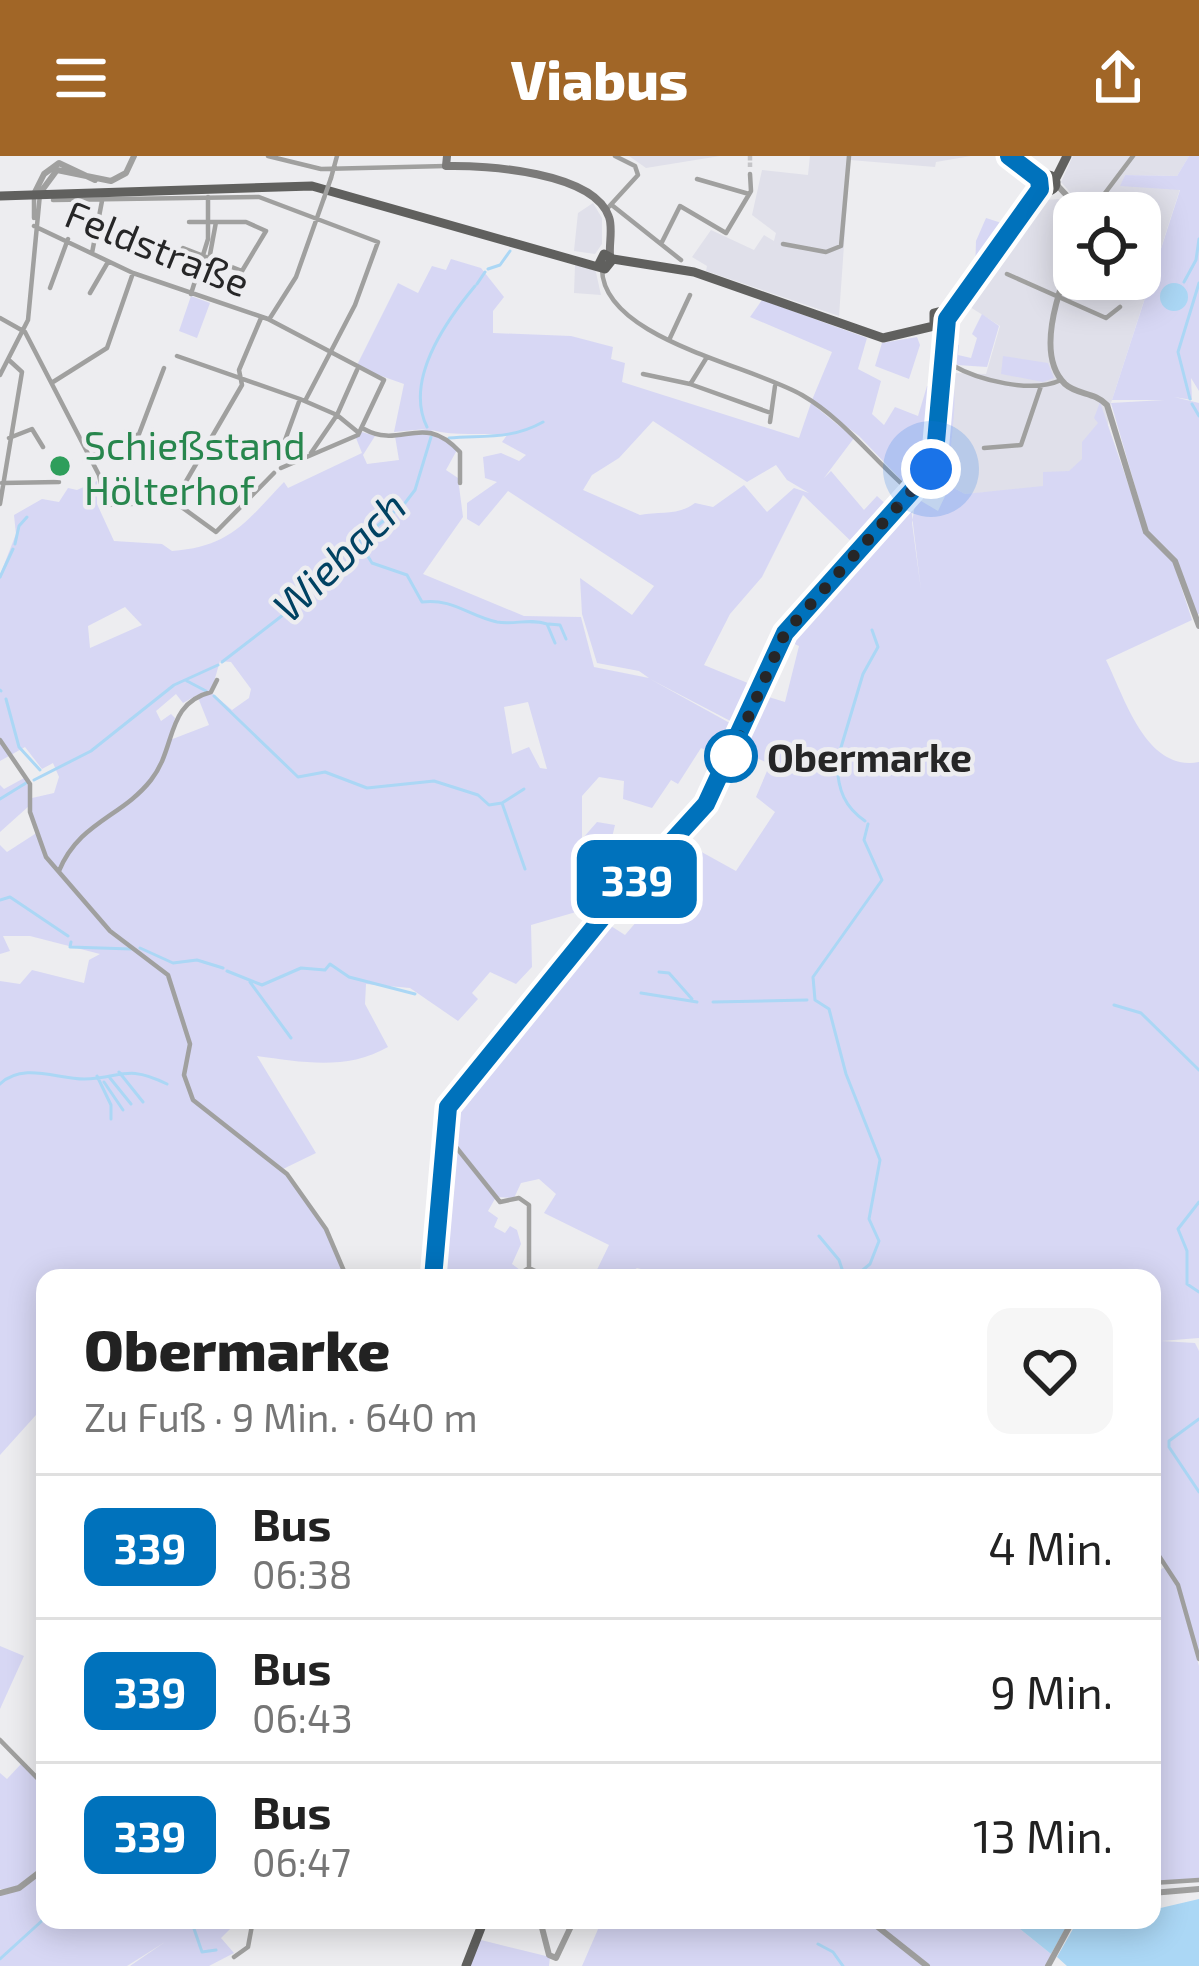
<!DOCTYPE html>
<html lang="de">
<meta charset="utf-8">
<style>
:root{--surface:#fff;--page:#f6f6f6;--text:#222;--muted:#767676;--line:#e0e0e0;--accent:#a16627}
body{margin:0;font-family:"Exo 2",sans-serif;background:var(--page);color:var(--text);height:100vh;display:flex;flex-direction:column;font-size:45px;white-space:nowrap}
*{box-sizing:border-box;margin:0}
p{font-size:39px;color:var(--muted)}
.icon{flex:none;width:66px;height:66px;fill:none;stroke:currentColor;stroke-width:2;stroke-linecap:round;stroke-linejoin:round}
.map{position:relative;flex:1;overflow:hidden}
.details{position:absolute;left:36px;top:1113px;width:1125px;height:660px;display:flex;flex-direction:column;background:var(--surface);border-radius:24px;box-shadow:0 6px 30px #0003}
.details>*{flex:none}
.badge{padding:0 24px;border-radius:18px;font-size:42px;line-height:78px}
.controls{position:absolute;left:1053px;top:36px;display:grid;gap:24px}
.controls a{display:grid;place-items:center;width:108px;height:108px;border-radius:24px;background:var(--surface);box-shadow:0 6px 30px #0003;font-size:60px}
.you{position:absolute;width:60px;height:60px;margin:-30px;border:9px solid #fff;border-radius:50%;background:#1a73e8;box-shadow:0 0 0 18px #1a73e833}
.map>.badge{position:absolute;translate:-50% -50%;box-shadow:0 0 0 6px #fff}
.round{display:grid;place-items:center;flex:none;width:126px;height:126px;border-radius:24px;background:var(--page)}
.headline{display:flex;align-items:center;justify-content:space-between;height:204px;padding:0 48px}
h1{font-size:57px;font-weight:800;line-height:90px}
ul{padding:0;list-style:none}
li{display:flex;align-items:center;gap:36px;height:144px;padding:0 48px;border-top:3px solid var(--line)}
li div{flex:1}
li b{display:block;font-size:45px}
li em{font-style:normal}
li .badge{min-width:132px;font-weight:700;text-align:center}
header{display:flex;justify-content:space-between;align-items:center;height:156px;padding:0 48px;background:var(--accent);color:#fff;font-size:54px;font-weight:800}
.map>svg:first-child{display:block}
.built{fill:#e0e0ea}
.green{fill:#d7d7f4;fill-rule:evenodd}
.water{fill:#abd7f5}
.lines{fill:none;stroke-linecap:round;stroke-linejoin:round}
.stream{stroke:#abd7f5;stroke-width:3}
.minor-tunnel{stroke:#c5c5c8;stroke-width:4.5;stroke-dasharray:4.5 2;stroke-linecap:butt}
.minor{stroke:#a0a09f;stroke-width:4.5}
.tertiary{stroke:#a0a09f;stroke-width:6}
.secondary{stroke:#7b7a79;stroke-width:8}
.primary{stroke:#60605e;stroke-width:9}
.minor-bridge{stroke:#a0a09f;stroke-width:4.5}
.line-casing{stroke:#fff;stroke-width:27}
.line{stroke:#0072bc;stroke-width:18}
.walk{stroke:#262627;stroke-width:12;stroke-dasharray:0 21.6}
.leisure-dot{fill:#2e9e5b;stroke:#ededf0;stroke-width:4.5}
.stop-dot{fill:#fff;stroke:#0072bc;stroke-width:6}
.labels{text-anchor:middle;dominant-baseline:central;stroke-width:9;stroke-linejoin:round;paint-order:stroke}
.street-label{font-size:39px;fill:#262627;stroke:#ededf0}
.leisure-label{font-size:39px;fill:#27864d;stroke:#ededf0;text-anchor:start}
.stop-label{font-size:39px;font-weight:bold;fill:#262627;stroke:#ededf0;text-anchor:start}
.water-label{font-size:42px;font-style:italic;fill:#004262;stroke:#ededf0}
</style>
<header><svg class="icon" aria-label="menu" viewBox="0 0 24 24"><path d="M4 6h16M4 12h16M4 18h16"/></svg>Viabus<svg class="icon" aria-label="share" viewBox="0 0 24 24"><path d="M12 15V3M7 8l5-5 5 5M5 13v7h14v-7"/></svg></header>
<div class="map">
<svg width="1199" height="1810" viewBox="0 0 1199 1810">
<rect width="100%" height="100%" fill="#ededf0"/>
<!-- built -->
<path class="built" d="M629 0H720L646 12Z
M810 0H971L936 6 935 11 850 4 839 160 706 115 707 110 692 101 711 74 754 94 764 79 774 85 776 77 752 59 762 14 808 19Z
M1073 0H1189L1177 20 1125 19 1121 29 1180 33 1111 247 1100 327 965 338 950 330 946 301 954 217 986 218 1000 170 967 149 1022 70 1027 71 1047 44 1059 43 1078 57 1071 93 1074 123H1140V57H1088L1061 26Z
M593 47 602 62V88L595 98 574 95 578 57Z
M575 109 595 112 601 139 574 137Z"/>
<!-- green -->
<path class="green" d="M1189 0H1199V235L1191 222 1192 244 1174 241 1199 247V458L1193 460 1176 402 1148 375 1111 247 1164 244H1112L1180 34 1120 30 1125 19 1177 20Z
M986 62 1011 70 975 118 976 85Z
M451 103 481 112 504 141 493 155V177L571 180 613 191 611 203 625 207 622 226 799 282 811 247 854 282 824 322 831 315 864 354 877 340 891 353 857 391 803 339 762 421 730 458 704 509 755 530 738 569 650 523 737 571 724 602 701 592 678 628 671 624 652 652 623 643 624 625 599 621 582 640V724L587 719 583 682 597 666 615 669 610 690 593 709 601 716 583 754 531 769 532 811 516 828 490 816 472 837 478 843 458 865 410 832 366 828 365 848 388 891C346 915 302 906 257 900L316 997 283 1013 325 1072 346 1122H45V1249L0 1299V825L20 828 32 814 84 827 89 804 100 798 30 780H3L10 795 0 798V689L7 696 38 676 29 650 0 676V629L4 633 26 621 32 642 54 637 59 621 53 607 42 613 25 591 0 605V419L16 378 14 359 42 343 59 346 68 332 77 334 97 325V348L114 385 162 388 172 395C230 391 246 366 284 326L288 332 362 297 356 282 362 276 375 280 363 299 367 308 399 304 395 280 426 273 394 276 404 228 356 211 398 127 418 137 432 110 446 114ZM653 265 747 326 776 309 787 324 809 337 794 332 767 356 744 329 713 351 695 347C678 360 660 355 640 359L583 334 592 319 619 302ZM431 274C456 281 481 276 507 279L502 286 526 299 519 305 501 297 483 301 485 322 497 326 467 347V363L479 370 508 335 654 430 632 459 580 422 582 458 597 507 639 515 649 522 594 511 581 461 524 460 423 418 463 361 458 322 446 314 457 294ZM125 451 142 469 90 492 88 470ZM220 505 231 506 251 533 249 542 232 554 211 536ZM176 538 183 547 197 539 209 569 170 584 175 562 171 558 161 565 156 555ZM528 546 547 613 540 612 529 591 512 598 504 551Z
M191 140 210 147 197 182 179 175Z
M762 144 867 182 858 213 881 225 872 258 884 269 895 251 918 260 927 230 935 231 927 307 909 332 859 280 812 244 832 196 750 161Z
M982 158 999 170 987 211 957 209 950 186 959 189 958 199 971 202 977 182 972 178Z
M917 181 920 189 909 223 875 210 882 187Z
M1003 200 1048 207 1054 222 1043 226 1001 218Z
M945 203C966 234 945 292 950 330L965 338 1043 330V316L1069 315 1082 303V286L1098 267 1094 262 1100 246 1145 377 1172 403 1192 464 1106 504C1125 542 1146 616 1199 606V1182L1161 1185 1195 1187 1199 1195V1497L1179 1438 1199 1510V1724L1152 1726V1707L1157 1704 1152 1695V1419L1166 1410 1178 1428 1152 1389V1122H655L656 1117 637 1112 622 1122H593L609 1089 544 1057 556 1038 539 1023 521 1027 514 1042 496 1041 488 1055 498 1062 494 1071 505 1077 510 1070 517 1074 521 1088 512 1108 520 1114 512 1122H436L449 956 603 765 625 779 644 757 660 760 665 735 647 717 678 683 736 715 775 656 756 641 770 608 736 593 759 538 785 546 799 490 784 483 910 343 921 434 912 367 916 342 938 355 947 336 928 323 937 302Z
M0 1490 24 1500 0 1553Z
M21 1608 45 1632V1708L14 1733H0V1617L7 1623Z
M45 1714V1764H229L231 1772 221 1782 234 1797 209 1810H130L165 1786 127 1810H0V1738L21 1733Z
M602 1764H1009L1051 1798 1047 1810H582Z
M477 1783 550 1801 549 1810H466Z"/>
<!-- water -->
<path class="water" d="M1160 141a14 14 0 1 1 28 0a14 14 0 1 1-28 0Z
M1199 1743V1810H1067L1057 1801 1078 1764H1152V1754Z
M1009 1764H1070L1051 1798Z"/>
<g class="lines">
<!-- stream -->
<path class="stream" d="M488 113 500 109 510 95
M1184 126 1196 104 1199 83
M477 128 485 116
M1190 243 1178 196 1199 127
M1192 248 1199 260
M427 271C404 224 445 166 475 130
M449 282C483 279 511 284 543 266
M359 386 372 407 407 419 422 446C452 442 469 460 497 466 515 469 529 462 547 468L555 487
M15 388 19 370 27 361
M0 421 13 393
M549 468 560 469 566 483
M222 506 292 452 348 394 405 347 415 334 431 281
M187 525 206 535
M0 534 1 535
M214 540 298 621 325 616 367 632 434 625 478 639 489 649 502 647 525 713
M6 543 19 591 40 614
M839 598 863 518 878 491 872 474
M837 608C838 635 845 651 865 665
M34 624 91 595 174 529 218 509
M0 643 26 627
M502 647 524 633
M0 744 10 741 68 780
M71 786 70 791 131 793
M140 792 173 807 197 804 223 812
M227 815 262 829 301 812 325 814 330 808 349 821 415 838
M659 816 669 817 692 843
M250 826 291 882
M641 837 697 846
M713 846 807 844
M1114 849 1141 857 1199 914
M119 916 143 946
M97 920 111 949V963
M110 922 131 948
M104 926 123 954
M0 928C23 906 57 923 84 923 121 923 125 907 167 928
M1199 1046 1178 1073 1187 1095V1128L1199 1136
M819 1080 839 1104 844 1119 859 1117
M853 1122 870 1108 879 1085 869 1063 880 1004 846 918 829 853 815 844 813 821 882 724 864 684 868 668
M1199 1263 1169 1285V1291L1199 1336
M191 1764 202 1796 216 1794
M818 1788 833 1796 843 1810
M0 1803 45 1762"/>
<!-- minor-tunnel -->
<path class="minor-tunnel" d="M750 11V0"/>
<!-- minor -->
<path class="minor" d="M268 0 321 13 446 10
M1009 0 1040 26
M331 22 337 0
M697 23 749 38
M53 44 259 41 378 86 355 149 305 245
M613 50 681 104
M605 55 638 19 635 10 615 0
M1090 57 1133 0
M34 62V38
M34 70 133 117 268 163 384 224 358 279 281 312
M661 88 680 50 726 77 751 35 750 18
M783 88 826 96 841 90 849 0
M183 92 242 115 266 75 246 66H189
M92 97 102 45
M209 104 216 66
M602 113C603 183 751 209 802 239 845 264 874 305 911 336
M1007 118 1106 162 1120 151
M50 132 68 83
M90 137 108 106
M191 138 208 83V41
M0 162 25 176
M270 162 296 121 324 42
M25 176 99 319 106 349 174 346
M670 182 690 139
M948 187 952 209C978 224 1032 238 1061 224
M177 200 300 243 337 259 359 277
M643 218 690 228 771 257
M0 219 28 164 40 38
M53 226 107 192 133 117
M691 227 707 201
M770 266 775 230
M364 273C402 294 422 255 460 296V327
M9 282 32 273 43 291
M984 292 1021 289 1041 230
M311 297 337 259 357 214
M89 301 139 278 164 212
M292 304 284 287 300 243
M2 327 59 326
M174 346 242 229 239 214 261 162
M176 347 216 376 274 317
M0 348 22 216 10 205
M0 584 30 628V656L46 701 110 775 168 819 190 888 184 919 193 944 287 1018 326 1073 347 1122
M59 715C79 666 122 661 151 624 177 591 165 548 211 536L217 524
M448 981 500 1046 519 1042 529 1049V1112L513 1122
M529 1112 549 1122
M1152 1405 1159 1400 1178 1429 1199 1503
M0 1584 45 1630
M1152 1727 1199 1724
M234 1801 248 1791 253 1764"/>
<!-- tertiary -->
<path class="tertiary" d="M1056 28 1083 57
M40 37 57 14 111 25 126 17 134 0
M34 38 44 18 59 7 95 24
M1074 97C1060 130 1034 198 1065 228 1077 239 1095 236 1107 249L1146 376 1175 405 1199 470
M0 1737 19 1732 45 1712
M1152 1737 1199 1733
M540 1764 549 1799 556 1802 574 1764
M869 1764 927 1810
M1048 1810 1073 1764"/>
<!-- secondary -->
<path class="secondary" d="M447 0 446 10C486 9 594 16 609 61 613 72 609 87 610 99"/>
<!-- primary -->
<path class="primary" d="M1040 27a8 8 0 1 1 16 0a8 8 0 1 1-16 0Z
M1055 24 1067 0
M0 40 312 30 605 113 613 103 604 98 599 108
M613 103 694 116 883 182 934 170
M943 157 946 168 934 170V157L953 152
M947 163 1041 30
M433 1122 448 951 571 798 710 643 785 477 929 315 946 168
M466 1810 484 1764"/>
<!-- minor-bridge -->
<path class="minor-bridge" d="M324 42 331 22"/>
</g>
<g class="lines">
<defs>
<path id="line" d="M433 1122 448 951 601 763 706 648 785 477 928 317 935 297 947 163 1040 33 1039 23 1009 0"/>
</defs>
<!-- line casing -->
<use href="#line" class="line-casing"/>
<!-- line -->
<use href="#line" class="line"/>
<!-- walk -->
<path class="walk" d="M731 600 785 477 931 313"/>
</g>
<!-- markers -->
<circle class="leisure-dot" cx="60" cy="310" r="12"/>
<circle class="stop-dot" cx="731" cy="600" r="24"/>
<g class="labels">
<!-- street labels -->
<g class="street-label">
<text transform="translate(158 91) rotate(22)">Feldstraße</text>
</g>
<!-- leisure labels -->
<g class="leisure-label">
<text x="84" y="288">Schießstand<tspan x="84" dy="45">Hölterhof</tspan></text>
</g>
<!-- stop labels -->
<g class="stop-label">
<text x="767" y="600">Obermarke</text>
</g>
<!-- water labels -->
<g class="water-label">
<text transform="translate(338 399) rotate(-44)">Wiebach</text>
</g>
</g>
</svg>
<div class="controls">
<a><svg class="icon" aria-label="locate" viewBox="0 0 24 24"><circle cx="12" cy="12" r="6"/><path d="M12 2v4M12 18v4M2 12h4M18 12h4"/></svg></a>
</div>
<div class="you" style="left:931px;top:313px"></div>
<b class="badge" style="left:637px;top:723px;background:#0072bc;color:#fff">339</b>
<section class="details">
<div class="headline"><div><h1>Obermarke</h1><p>Zu Fuß · 9 Min. · 640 m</p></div><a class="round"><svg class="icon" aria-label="heart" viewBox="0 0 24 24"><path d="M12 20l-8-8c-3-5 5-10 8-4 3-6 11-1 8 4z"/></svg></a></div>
<ul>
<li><span class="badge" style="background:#0072bc;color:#fff">339</span><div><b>Bus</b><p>06:38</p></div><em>4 Min.</em></li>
<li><span class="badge" style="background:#0072bc;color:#fff">339</span><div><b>Bus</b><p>06:43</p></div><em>9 Min.</em></li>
<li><span class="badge" style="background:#0072bc;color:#fff">339</span><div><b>Bus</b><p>06:47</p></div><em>13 Min.</em></li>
</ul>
</section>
</div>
